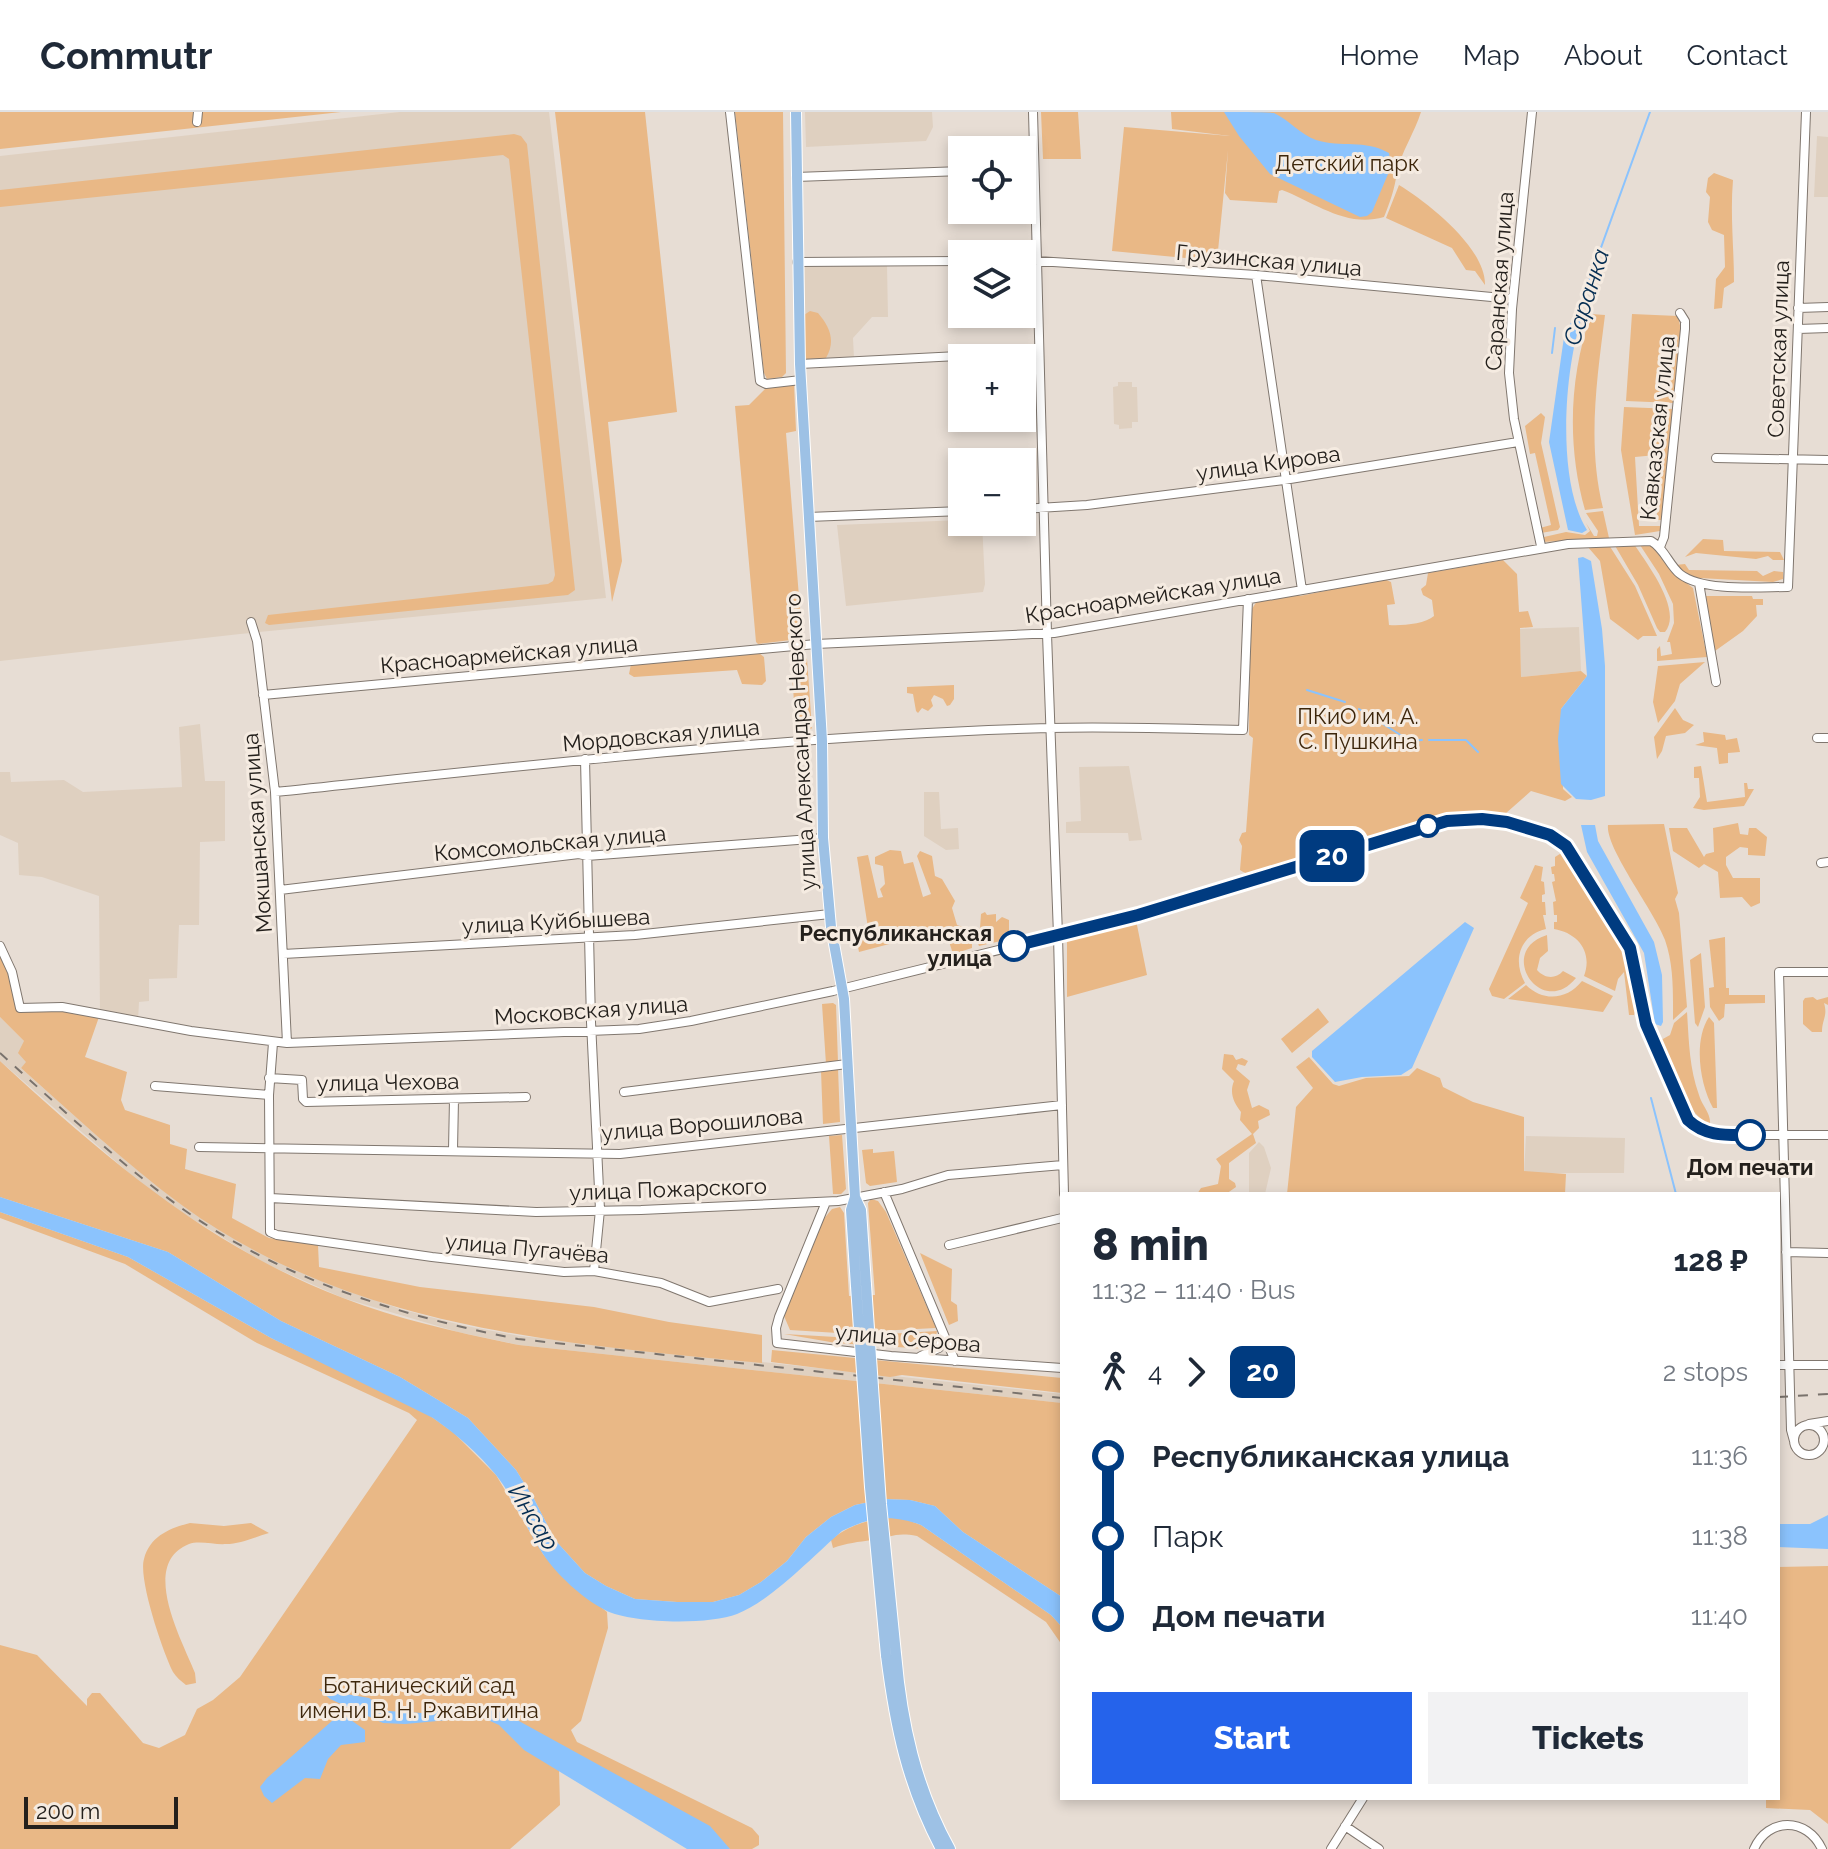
<!DOCTYPE html>
<meta charset="utf-8">
<style>
:root{--surface:#fff;--page:#f2f2f3;--text:#1f2937;--muted:#747a83;--line:#e0e1e3;--accent:#2563eb}
body{margin:0;font-family:Raleway,sans-serif;background:var(--page);color:var(--text);height:100vh;display:flex;flex-direction:column;font-size:30px;white-space:nowrap}
*{box-sizing:border-box;margin:0}
p{font-size:26px;color:var(--muted)}
.icon{flex:none;width:44px;height:44px;fill:none;stroke:currentColor;stroke-width:2;stroke-linecap:round;stroke-linejoin:round}
.map{position:relative;flex:1;overflow:hidden}
.drawer{position:absolute;left:1060px;top:1080px;width:720px;height:608px;display:flex;flex-direction:column;background:var(--surface);border-radius:0px;box-shadow:0 4px 12px #0003}
.drawer>*{flex:none}
.badge{padding:0 16px;border-radius:12px;font-size:28px;line-height:52px}
.tools{position:absolute;left:948px;top:24px;display:grid;gap:16px}
.tools a{display:grid;place-items:center;width:88px;height:88px;border-radius:0px;background:var(--surface);box-shadow:0 4px 12px #0003;font-size:40px}
.scale{position:absolute;left:24px;bottom:20px;width:154px;box-sizing:border-box;padding-left:8px;border:4px solid #24201c;border-top:0;font-size:22px;line-height:28px;white-space:nowrap;color:#24201c;-webkit-text-stroke:6px #f5ebe1;paint-order:stroke}
.map>.badge{position:absolute;translate:-50% -50%;box-shadow:0 0 0 4px #fff}
.legs{display:flex;align-items:center;gap:12px;height:88px;padding:0 32px;font-size:26px}
.legs p{margin-inline-start:auto}
.summary{display:flex;align-items:center;justify-content:space-between;height:136px;padding:0 32px}
h1{font-size:44px;font-weight:800;line-height:60px}
.cta{display:flex;gap:16px;margin-top:auto;padding:16px 32px}
.cta a{flex:1;height:92px;border-radius:0px;background:var(--accent);color:#fff;font-size:32px;font-weight:800;line-height:92px;text-align:center}
.cta a+a{background:var(--page);color:var(--text)}
ul{padding:0 32px;list-style:none}
li{display:flex;align-items:center;gap:28px;height:80px;font-size:30px}
li i{display:grid;place-items:center;width:12px;height:100%;margin:0 10px;background:currentColor}
li i::after{content:'';width:20px;height:20px;margin:-10px;border:6px solid;border-radius:50%;background:var(--surface)}
li p{margin-inline-start:auto}
li:first-child i{background:linear-gradient(#0000 50%,currentColor 0)}
li:last-child i{background:linear-gradient(currentColor 50%,#0000 0)}
header{display:flex;align-items:center;gap:48px;box-sizing:border-box;height:112px;padding:0 40px;background:var(--surface);border-bottom:2px solid var(--line)}
header strong{font-size:38px}
nav{display:flex;gap:44px;margin-inline-start:auto;font-size:28px}
.map>svg:first-child{display:block}
.built{fill:#dfd0c0}
.green{fill:#e9b886}
.water{fill:#8bc3fd}
.lines{fill:none;stroke-linecap:round;stroke-linejoin:round}
.stream{stroke:#8bc3fd;stroke-width:2}
.minor-casing{stroke:#80776f;stroke-width:10}
.major-casing{stroke:#fff;stroke-width:12}
.minor{stroke:#fff;stroke-width:8}
.major{stroke:#9dc1e5;stroke-width:10}
.rail{stroke:#79726c;stroke-width:2;stroke-dasharray:10 10;stroke-linecap:butt}
.major-bridge-casing{stroke:#fff;stroke-width:12;stroke-linecap:butt}
.major-bridge{stroke:#9dc1e5;stroke-width:10}
.line-1-casing{stroke:#fff;stroke-width:18}
.line-1{stroke:#003b80;stroke-width:12}
.stop-1-dot{fill:#fff;stroke:#003b80;stroke-width:4}
.labels{text-anchor:middle;dominant-baseline:central;stroke-width:6;stroke-linejoin:round;paint-order:stroke}
.park-label{font-size:22px;fill:#3d260b;stroke:#f5ebe1}
.street-label{font-size:22px;fill:#24201c;stroke:#f5ebe1}
.stop-label{font-size:22px;font-weight:bold;fill:#24201c;stroke:#f5ebe1;text-anchor:end}
.water-label{font-size:24px;font-style:italic;fill:#042d52;stroke:#f5ebe1}
</style>
<header>
<strong>Commutr</strong>
<nav><a>Home</a><a>Map</a><a>About</a><a>Contact</a></nav>
</header>
<div class="map">
<svg width="1828" height="1737" viewBox="0 0 1828 1737">
<rect width="100%" height="100%" fill="#e7ddd4"/>
<!-- built -->
<path class="built" d="M400 0H549L606 486 240 522 0 549V44Z
M805 0H932L933 15 926 29 806 35Z
M1817 24 1828 25V85H1814Z
M887 153 888 205H872L853 226 854 246 805 248 802 155Z
M1118 270H1132V275H1137L1138 310H1132V316L1119 317V313L1114 312 1113 275 1118 274Z
M962 408V410H982L985 472 983 480 846 494 837 413Z
M1579 515 1581 559 1521 565 1520 517Z
M200 612 205 669H225V729L200 730 199 813H179L177 866 149 867V889L139 890 138 909 100 903 99 784 42 765 19 763 18 731 0 723V660H10L11 670 64 668 83 680 182 675 179 615Z
M1129 654 1142 728 1129 729 1128 721H1066V710L1081 709 1079 655Z
M924 680H939L941 717 958 716 959 737 946 738 924 724Z
M0 905 24 929 27 950 21 956 105 1031 183 1094 227 1122 317 1167 400 1197 461 1213 520 1224 1062 1282V1291L519 1233 458 1220 343 1186 264 1151 181 1100 144 1074 0 949Z
M1526 1024 1625 1026 1624 1061H1524Z
M1259 1030 1264 1035 1271 1056 1265 1082H1249V1041Z"/>
<!-- green -->
<path class="green" d="M0 0H341L0 37Z
M555 0H645L677 300 608 310 622 449 612 490Z
M735 0H783L786 261 782 265 767 267 764 261Z
M1041 0H1078L1081 47H1043Z
M1171 0H1421C1415 20 1400 42 1397 61 1394 78 1391 88 1384 105 1346 116 1316 91 1282 78L1279 79 1277 91 1230 88 1225 81 1228 38 1217 149 1112 139 1124 15 1230 24 1172 17Z
M514 22 521 24 527 32 575 478 568 483 269 513 265 511 268 503 548 472 553 469 555 463 509 47 503 43 0 95V78Z
M1714 61 1733 68C1730 102 1734 136 1734 170L1724 176 1722 196 1714 197 1716 167 1725 155 1724 123 1712 118 1708 110 1710 85 1706 80 1708 66Z
M1399 73C1427 90 1486 136 1485 173L1475 159 1466 158 1452 136 1386 106Z
M810 199 818 201C830 215 836 229 826 246L807 247 805 245 804 203Z
M1591 202 1605 203C1597 267 1587 332 1603 396L1585 398C1567 334 1569 266 1591 202Z
M1632 202 1678 204 1681 218 1674 291 1626 289Z
M794 271 796 319 786 321 802 523 799 527 758 532 756 530 735 294 749 293 768 274Z
M1624 295 1674 297 1663 408H1657L1656 343 1635 345 1639 414H1661L1660 419 1635 423 1621 338Z
M1541 301 1545 305 1541 331 1560 415 1558 418 1541 421 1540 416 1551 413 1535 341 1530 342 1525 314Z
M1603 399 1609 426 1542 430 1544 425 1566 420 1585 423 1590 419 1586 411 1594 424H1597L1598 419 1586 401Z
M1703 427 1723 428 1724 439 1780 440 1784 448H1773L1768 444 1756 447 1696 441 1685 445Z
M1614 432H1634C1647 452 1683 498 1665 520H1660L1657 516 1638 473Z
M1609 433 1635 474 1657 524H1643L1638 528 1610 507 1600 449 1587 434Z
M1640 433H1651L1672 460 1693 476 1707 545 1657 549V537L1660 534 1661 544 1672 542 1670 530H1667L1674 511 1673 492 1659 462Z
M1503 448 1517 462 1519 500 1528 499 1533 515 1520 516 1521 565 1581 559 1587 564 1561 597 1563 677 1572 685 1565 689 1531 679 1505 702 1443 703 1436 708 1348 735 1275 753 1274 757C1261 760 1250 766 1240 758L1242 734 1239 728 1242 721 1246 720 1253 626 1249 623 1250 500 1257 489 1298 482 1300 484 1384 467 1391 470 1395 492 1387 493 1389 513C1401 514 1425 512 1434 504L1432 488 1423 483 1421 477 1426 473 1428 461Z
M1685 452 1689 458 1757 459 1763 464 1774 459 1783 460V467L1773 470 1699 466 1688 464 1675 453Z
M1706 484H1752L1753 487H1763V493H1756L1757 504 1743 519 1715 539 1704 491Z
M759 541 764 545 766 569 762 573 742 572 737 558 634 565 629 562 631 552Z
M803 544 807 547 812 616 807 620 799 621 796 616 791 550Z
M1705 550 1680 572 1675 589 1658 611 1653 590 1658 554Z
M954 573V587L950 593 947 594 943 587 934 583 931 588 933 594 928 599 922 596 918 601 916 599 913 582 907 581V575Z
M1675 596 1683 608 1694 613 1685 621 1666 624 1662 639 1657 647 1654 625Z
M1703 620 1725 623 1726 628 1737 626 1740 640 1728 641V651L1719 652 1717 636 1695 633 1704 630Z
M1701 654 1707 690 1745 685 1744 671H1747L1748 677H1754L1744 694 1704 698 1693 696 1700 685 1699 666H1694V655Z
M1738 711 1740 722 1748 723 1749 716H1756L1767 725 1765 744 1748 743V736L1740 735 1726 745V753L1733 766H1760V791L1751 795 1742 785 1720 786 1718 760 1704 752 1699 756 1673 739 1669 716H1687L1704 745 1706 742 1714 740 1713 716Z
M1664 712 1678 781 1675 787 1679 801 1687 895 1673 908C1673 881 1674 854 1665 828 1655 800 1605 736 1608 713Z
M890 738 901 739 904 752 913 750 923 785 931 782 917 744 920 739 932 744 935 764 942 767 955 789 952 796 957 813 966 816 972 827V836L953 842 946 820 942 818 859 840 855 820 868 816 857 745 868 743 878 786 883 785 880 777 885 772 883 754 875 752V745Z
M1563 740 1625 836 1630 852 1636 898 1634 903H1629L1624 860 1618 867 1615 879 1584 864C1593 840 1578 821 1554 817V810H1557V803H1554L1553 790 1556 789 1552 770 1555 769 1554 762H1552L1551 755 1555 754V745Z
M1535 753 1543 755 1541 769 1544 770 1545 782 1542 783V790H1545L1546 803H1543L1546 817C1520 823 1512 848 1525 871L1504 887 1492 884 1489 877 1528 791 1520 786Z
M985 800 987 803 996 802V810L1002 805 1009 808V820L1004 821 1005 828 979 834 975 824 980 816 981 802Z
M1136 808 1147 863 1067 885V827Z
M1547 823 1548 839 1540 846 1537 858C1544 866 1555 868 1563 859L1576 866C1542 908 1495 839 1547 823Z
M1725 825 1726 876H1729V883H1765V891L1725 892 1724 905 1719 909 1710 895 1709 876 1714 875 1709 828Z
M0 831 23 895 66 897 99 905 85 945 127 960 121 988 125 998 170 1013V1032L187 1037 185 1057 236 1072 232 1106 269 1126 318 1133 319 1155 420 1175 594 1195 669 1210 762 1223V1251C561 1232 352 1216 183 1094 126 1052 74 1003 21 956L26 950 18 941 24 929 0 905Z
M1701 841 1705 895 1698 915 1695 911 1690 848Z
M1582 869 1613 884 1603 900 1508 887 1526 873C1543 890 1567 888 1582 869Z
M1813 885 1817 888 1828 885V893L1824 891C1828 904 1822 907 1822 920H1812L1803 912V889L1805 886Z
M833 891 836 893 838 950 826 952 822 892Z
M1318 896 1329 910 1292 941 1281 927Z
M1687 900C1689 929 1689 955 1699 983 1702 994 1711 1001 1710 1012H1706L1691 997 1661 928 1670 923 1674 911Z
M1709 905 1714 911 1717 996H1713C1700 973 1693 929 1709 905Z
M1224 942 1233 943 1236 948 1242 946 1248 949 1245 954 1238 952 1236 957 1250 969 1247 978 1252 996 1259 993 1269 998 1270 1003 1258 1009 1259 1016 1253 1022 1256 1031 1229 1051V1067L1235 1071 1236 1075 1226 1082H1197L1201 1076 1218 1072 1221 1054 1216 1047 1252 1022 1240 1008 1241 1000C1234 991 1229 981 1234 969L1222 957Z
M1309 945 1333 972 1339 974 1366 966 1409 964 1417 956 1440 966 1443 975 1473 990 1524 1005V1059L1566 1062 1565 1082H1287L1296 995 1313 976 1296 955Z
M0 949C103 1044 210 1136 343 1186 400 1208 460 1221 519 1233L1062 1291V1485L963 1420 935 1394 910 1388 884 1387 855 1393 831 1405 806 1425 787 1449 761 1470 739 1483 713 1490H677L635 1487 606 1474 585 1461 555 1428 534 1387 516 1358 468 1306 400 1265 281 1209 168 1140 0 1085Z
M838 956 840 1010 823 1012 821 959Z
M842 1023 846 1077 841 1082H833L829 1024Z
M873 1037V1041L894 1039 897 1070 870 1074 866 1071 862 1038Z
M871 1087 878 1089 886 1100 936 1216 838 1221 790 1218 784 1204 822 1109 832 1097 840 1095 844 1101 849 1184 875 1183 868 1091Z
M0 1100 128 1145 271 1226 422 1298 454 1321 496 1363 543 1442 558 1460 607 1500 608 1516 581 1609 571 1618 577 1630 752 1716 759 1724V1733L752 1737H730L559 1657 560 1693 510 1737H0V1533L37 1543 87 1594V1587L92 1581H100L143 1631 159 1636 185 1623 197 1597 213 1588 240 1565 417 1308 409 1301 257 1231 125 1152 0 1106Z
M920 1141 952 1157 951 1189 957 1193 958 1209 949 1213Z
M937 1219 934 1236 927 1237 836 1231 784 1222 836 1225Z
M772 1238 1062 1266V1281L902 1263 890 1265 771 1250Z
M884 1405H899L921 1413 1051 1503 1062 1515V1533L1046 1510 917 1424C896 1420 892 1425 872 1428 858 1430 847 1431 833 1436L831 1428C847 1414 864 1410 884 1405Z
M190 1411 224 1414 251 1411 269 1421C255 1425 240 1432 226 1432 215 1433 199 1428 189 1432 139 1452 182 1528 195 1561L196 1571 186 1573C181 1569 176 1565 173 1560 163 1540 138 1467 144 1447 150 1424 170 1416 190 1411Z
M1828 1454V1712L1810 1698 1766 1696V1686H1778V1455Z"/>
<!-- water -->
<path class="water" d="M1224 0C1238 0 1262 0 1274 1 1289 8 1300 22 1316 28 1341 36 1365 27 1389 41L1391 55 1372 100 1367 104 1360 105 1270 62 1239 24Z
M1575 202H1583C1564 255 1556 369 1587 418L1582 421 1568 418 1549 330 1564 225Z
M1583 445 1591 449 1602 517 1605 554V684L1591 688 1576 687 1561 672 1558 627 1561 597 1587 564 1578 446Z
M1581 713H1595L1598 729 1654 830 1662 863 1663 910 1661 914 1655 912 1644 841 1587 740Z
M1465 810 1474 816 1412 956 1401 963 1362 965 1335 970 1312 945V939Z
M0 1085 168 1140 281 1209 400 1265 468 1306 516 1358 534 1387 555 1428 585 1461 606 1474 635 1487 677 1490H713L739 1483 761 1470 787 1449 806 1425 831 1405 855 1393 884 1387 910 1388 935 1394 963 1420 1062 1485V1515L1051 1503 921 1413C890 1402 871 1405 842 1419 813 1444 771 1489 737 1502 709 1513 632 1512 605 1498 582 1486 557 1463 543 1442 526 1416 515 1387 496 1363 478 1341 456 1322 433 1306L271 1226 128 1145 0 1100Z
M1828 1403V1437L1778 1435V1412H1810Z
M319 1577 369 1586 388 1599 422 1601 478 1592 508 1603 710 1714 730 1737H687L524 1638 499 1613 481 1605 405 1612 383 1611 330 1587Z
M341 1601 365 1618V1630L341 1633 328 1647 320 1667 305 1666 272 1691 264 1684 260 1675 267 1666Z"/>
<g class="lines">
<!-- stream -->
<path class="stream" d="M1577 202 1650 0
M1552 241 1555 216
M1307 578 1345 590
M1359 597 1367 602
M1372 605 1410 629 1422 628
M1429 628H1466L1478 640
M1651 986 1676 1082"/>
<defs>
<path id="minor" d="M730 0 760 269 766 272 801 268
M1033 0 1047 522 1058 823 1064 1082
M1532 0 1512 197 1509 261 1514 307 1541 434
M197 10 198 0
M1022 56H1034
M796 65 962 59
M1022 148 1256 163 1513 187
M797 150 962 149
M1256 163 1302 478
M1798 196 1828 195
M1798 217 1828 216
M800 252 1039 240
M1716 346 1828 348
M1022 397 1087 393 1284 368 1518 330
M808 405 962 399
M1660 435 1664 425 1685 217V209L1680 201
M1699 471 1716 570
M251 510 257 529 275 680 287 931
M263 583 816 532 1054 521 1568 432 1651 429C1664 436 1669 453 1680 462 1703 480 1759 475 1788 475L1806 0
M1817 626H1828
M585 647 591 910 600 1098 594 1159
M275 680C532 653 790 623 1049 616 1114 614 1179 617 1243 618L1248 487
M1821 751 1828 750
M280 778 579 742 587 744 823 726
M0 834 12 860 20 896 62 895 191 919 287 931 639 917 691 909 833 879 1120 808 1437 712C1476 701 1545 708 1571 741L1630 836 1646 912 1684 1000 1699 1017 1721 1023H1828
M283 842 635 823 830 802
M273 931 269 983 270 1120 277 1123 432 1145 564 1160 594 1159 661 1171 709 1190 778 1177
M269 966 302 968 303 987 306 990 526 985
M155 974 269 983
M624 980 847 952
M199 1035 620 1042 1062 993
M453 1038 454 987
M884 1080 955 1249
M270 1086 536 1100 641 1098 838 1089 902 1077 948 1063 1063 1053
M826 1090 779 1205 776 1216 777 1231 891 1244 1062 1256
M949 1133 1062 1106
M1786 1140 1828 1141
M921 1244 939 1236 943 1223
M1778 1253H1828
M1809 1312 1828 1309
M1794 1328a15 15 0 1 1 30 0a15 15 0 1 1-30 0Z
M1794 1329 1791 1318 1779 860H1828
M1345 1714 1379 1737
M1331 1737 1363 1686
M1754 1737C1768 1705 1807 1705 1822 1737"/>
<path id="major" d="M796 0 800 252 822 629 823 726 831 815 844 887 855 1085 851 1098 856 1174
M855 1085 861 1098 866 1173
M896 1542C902 1612 916 1675 950 1737
M886 1543C895 1614 907 1673 941 1737"/>
</defs>
<!-- minor casing -->
<use href="#minor" class="minor-casing"/>
<!-- major casing -->
<use href="#major" class="major-casing"/>
<!-- minor -->
<use href="#minor" class="minor"/>
<!-- major -->
<use href="#major" class="major"/>
<!-- rail -->
<path class="rail" d="M0 941C59 994 116 1049 180 1095 280 1167 400 1204 518 1227L1062 1286
M1778 1285 1828 1282"/>
<defs>
<path id="major-bridge" d="M866 1173 881 1392 896 1542
M856 1174 870 1375 886 1543"/>
</defs>
<!-- major-bridge casing -->
<use href="#major-bridge" class="major-bridge-casing"/>
<!-- major-bridge -->
<use href="#major-bridge" class="major-bridge"/>
</g>
<g class="lines">
<defs>
<path id="line-1" d="M1014 834 1138 803 1447 709 1482 707 1507 710 1550 723 1566 734 1630 836 1646 912 1688 1008C1706 1025 1727 1023 1750 1023"/>
</defs>
<!-- line-1 casing -->
<use href="#line-1" class="line-1-casing"/>
<!-- line-1 -->
<use href="#line-1" class="line-1"/>
</g>
<!-- markers -->
<g class="stop-1-dot">
<circle cx="1428" cy="714" r="10"/>
<circle cx="1014" cy="834" r="14"/>
<circle cx="1750" cy="1023" r="14"/>
</g>
<g class="labels">
<!-- park labels -->
<g class="park-label">
<text x="1347" y="51">Детский парк</text>
<text x="1358" y="604">ПКиО им. А.<tspan x="1358" dy="25">С. Пушкина</tspan></text>
<text x="419" y="1573">Ботанический сад<tspan x="419" dy="25">имени В. Н. Ржавитина</tspan></text>
</g>
<!-- street labels -->
<g class="street-label">
<text transform="translate(1269 148) rotate(5)">Грузинская улица</text>
<text transform="translate(1499 169) rotate(-86)">Саранская улица</text>
<text transform="translate(1778 237) rotate(-88)">Советская улица</text>
<text transform="translate(1657 316) rotate(-84)">Кавказская улица</text>
<text transform="translate(1268 351) rotate(-8)">улица Кирова</text>
<text transform="translate(1153 483) rotate(-9)">Красноармейская улица</text>
<text transform="translate(509 542) rotate(-5)">Красноармейская улица</text>
<text transform="translate(661 623) rotate(-5)">Мордовская улица</text>
<text transform="translate(800 630) rotate(-93)">улица Александра Невского</text>
<text transform="translate(257 721) rotate(-94)">Мокшанская улица</text>
<text transform="translate(550 731) rotate(-5)">Комсомольская улица</text>
<text transform="translate(556 809) rotate(-3)">улица Куйбышева</text>
<text transform="translate(591 898) rotate(-4)">Московская улица</text>
<text transform="translate(388 970) rotate(-1)">улица Чехова</text>
<text transform="translate(702 1012) rotate(-5)">улица Ворошилова</text>
<text transform="translate(668 1077) rotate(-2)">улица Пожарского</text>
<text transform="translate(527 1136) rotate(5)">улица Пугачёва</text>
<text transform="translate(908 1226) rotate(5)">улица Серова</text>
</g>
<!-- stop labels -->
<g class="stop-label">
<text x="992" y="821">Республиканская<tspan x="992" dy="25">улица</tspan></text>
<text x="1750" y="1055" text-anchor="middle">Дом печати</text>
</g>
<!-- water labels -->
<g class="water-label">
<text transform="translate(1586 185) rotate(-72)">Саранка</text>
<text transform="translate(534 1405) rotate(58)">Инсар</text>
</g>
</g>
</svg>
<div class="tools">
<a><svg class="icon" aria-label="locate" viewBox="0 0 24 24"><circle cx="12" cy="12" r="6"/><path d="M12 2v4M12 18v4M2 12h4M18 12h4"/></svg></a>
<a><svg class="icon" aria-label="layers" viewBox="0 0 24 24"><path d="M12 4l9 5-9 5-9-5zM3 14l9 5 9-5"/></svg></a>
<a>+</a>
<a>−</a>
</div>
<div class="scale">200 m</div>
<b class="badge" style="left:1332px;top:744px;background:#003b80;color:#fff">20</b>
<section class="drawer">
<div class="summary"><div><h1>8 min</h1><p>11:32 – 11:40 · Bus</p></div><b>128 ₽</b></div>
<div class="legs"><svg class="icon" aria-label="walk" viewBox="0 0 24 24"><circle cx="13" cy="4" r="2"/><path d="M13 8l-2 6 4 7M11 14l-3 7M7 12l3-4h3l4 4"/></svg>4<svg class="icon" aria-label="forward" viewBox="0 0 24 24"><path d="M9 5l7 7-7 7"/></svg><b class="badge" style="background:#003b80;color:#fff">20</b><p>2 stops</p></div>
<ul>
<li><i style="color:#003b80"></i><b>Республиканская улица</b><p>11:36</p></li>
<li><i style="color:#003b80"></i><span>Парк</span><p>11:38</p></li>
<li><i style="color:#003b80"></i><b>Дом печати</b><p>11:40</p></li>
</ul>
<div class="cta"><a>Start</a><a>Tickets</a></div>
</section>
</div>
